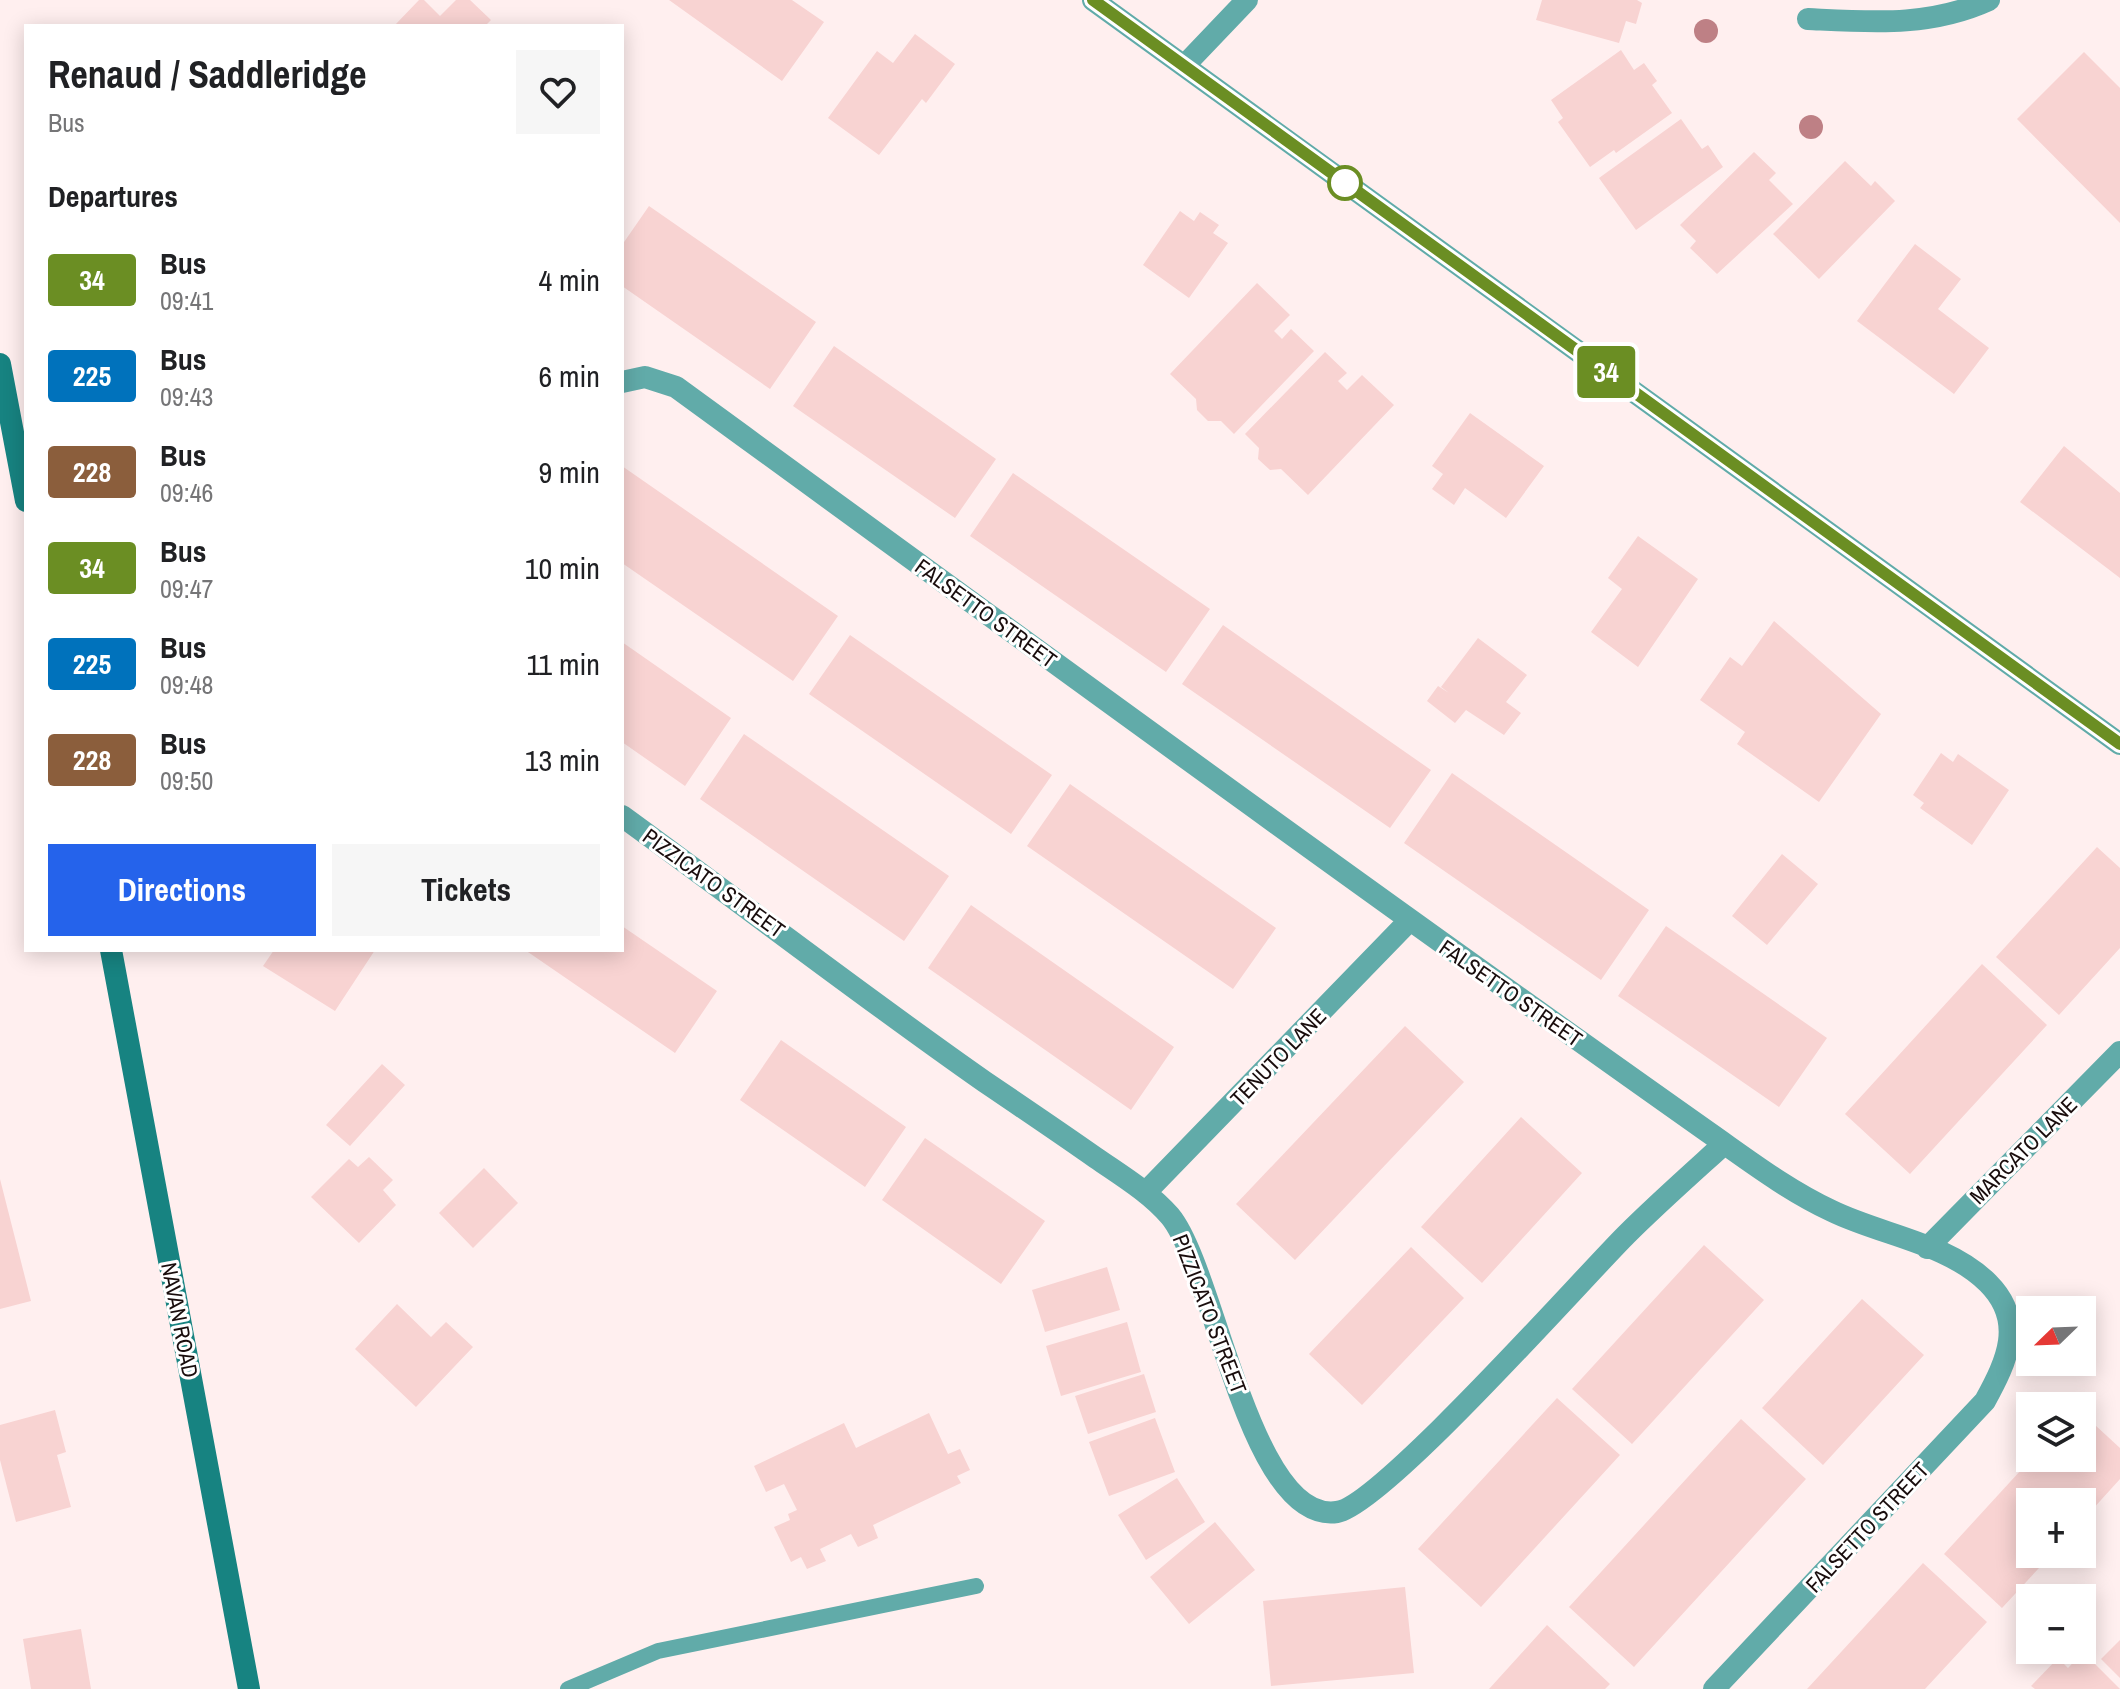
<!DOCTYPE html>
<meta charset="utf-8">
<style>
:root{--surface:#fff;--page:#f6f6f6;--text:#202124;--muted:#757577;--accent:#2563eb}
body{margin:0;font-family:"Archivo Narrow",sans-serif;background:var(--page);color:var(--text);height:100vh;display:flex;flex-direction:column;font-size:30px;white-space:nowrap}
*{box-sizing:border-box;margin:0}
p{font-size:26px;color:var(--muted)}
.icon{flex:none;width:44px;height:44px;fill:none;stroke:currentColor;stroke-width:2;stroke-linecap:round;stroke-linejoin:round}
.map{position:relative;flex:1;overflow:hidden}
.sheet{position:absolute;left:24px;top:24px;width:600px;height:928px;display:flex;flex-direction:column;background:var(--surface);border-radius:0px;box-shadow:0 4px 20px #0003}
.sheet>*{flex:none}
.badge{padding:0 16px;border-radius:6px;font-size:28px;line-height:52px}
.needle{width:52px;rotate:247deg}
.buttons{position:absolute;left:2016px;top:1296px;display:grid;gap:16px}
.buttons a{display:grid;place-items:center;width:80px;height:80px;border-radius:0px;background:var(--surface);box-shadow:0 4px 20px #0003;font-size:40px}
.map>.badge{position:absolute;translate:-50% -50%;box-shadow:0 0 0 4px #fff}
h2{padding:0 24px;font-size:30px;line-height:72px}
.round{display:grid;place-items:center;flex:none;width:84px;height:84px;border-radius:0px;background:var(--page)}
.summary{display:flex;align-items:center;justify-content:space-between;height:136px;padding:0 24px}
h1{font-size:38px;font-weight:700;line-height:60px}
.primary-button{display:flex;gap:16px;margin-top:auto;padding:16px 24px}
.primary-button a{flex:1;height:92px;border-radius:0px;background:var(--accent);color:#fff;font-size:32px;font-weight:700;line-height:92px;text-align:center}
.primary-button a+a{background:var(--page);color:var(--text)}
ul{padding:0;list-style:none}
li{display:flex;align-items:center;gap:24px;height:96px;padding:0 24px}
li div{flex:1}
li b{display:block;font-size:30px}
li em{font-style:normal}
li .badge{min-width:88px;font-weight:700;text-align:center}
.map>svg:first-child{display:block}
.building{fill:#f8d3d2}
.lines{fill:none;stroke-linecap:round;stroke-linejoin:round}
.service{stroke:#61aba9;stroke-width:16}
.minor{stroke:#61aba9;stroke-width:22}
.tertiary{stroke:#61aba9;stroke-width:22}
.secondary{stroke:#178381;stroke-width:22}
.tree{fill:#be8085}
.line-casing{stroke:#fff;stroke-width:18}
.line{stroke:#6b8e23;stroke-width:12}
.stop-dot{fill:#fff;stroke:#6b8e23;stroke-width:4}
.labels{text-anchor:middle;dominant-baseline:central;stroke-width:6;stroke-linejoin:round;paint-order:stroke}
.street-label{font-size:22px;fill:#190d0d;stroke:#fff}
</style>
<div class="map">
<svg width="2120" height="1689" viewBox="0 0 2120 1689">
<rect width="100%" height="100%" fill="#ffefef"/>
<!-- building -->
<path class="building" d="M419 0H424L440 16 456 0H470L491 20 485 26H394Z
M669 0H792L824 22 782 81Z
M1542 0H1637L1642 3 1636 24 1626 21 1619 43 1536 20Z
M915 34 955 64 926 103 922 99 879 155 828 118 877 51 893 63Z
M1621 50 1634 70 1644 63 1657 81 1652 85 1672 113 1616 153 1614 150 1590 167 1558 122 1563 118 1551 100Z
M2084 52 2120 88V223L2017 119Z
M1681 119 1702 149 1708 145 1723 167 1636 230 1599 178Z
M1754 152 1776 173 1769 180 1793 204 1717 274 1690 248 1696 241 1680 225Z
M1845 161 1871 186 1875 181 1895 201 1819 279 1773 234Z
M649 206 816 322 770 389 622 286V245Z
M1180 211 1194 221 1200 212 1219 225 1213 233 1228 243 1189 298 1143 265Z
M1915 244 1961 279 1938 309 1989 348 1954 394 1857 321Z
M1257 283 1290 315 1274 331 1282 339 1291 329 1314 351 1234 434 1221 421H1208L1197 410 1196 399 1170 374Z
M834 346 996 459 955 518 793 406Z
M1325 352 1347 373 1338 381 1347 390 1362 375 1394 405 1308 495 1281 469 1270 470 1258 459 1259 448 1245 434Z
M1470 413 1544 466 1506 518 1465 488 1454 505 1432 489 1443 474 1432 466Z
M2064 446 2120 493V578L2020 502Z
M622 466 838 616 793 681 622 563Z
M1013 473 1210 609 1166 672 970 536Z
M1638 536 1698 579 1638 667 1591 632 1622 589 1608 578Z
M1774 621 1881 714 1819 802 1737 744 1745 732 1700 700 1730 657 1742 666Z
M1223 625 1431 770 1390 828 1182 684Z
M850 635 1052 775 1011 834 809 694Z
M1478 638 1527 675 1506 702 1521 713 1504 735 1466 710 1455 723 1427 701 1438 686 1449 693 1441 687Z
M622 642 731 718 685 786 622 742Z
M744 734 949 876 904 941 700 799Z
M1941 753 1953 762 1958 754 2009 790 1972 845 1920 808 1924 803 1913 795Z
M1452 773 1649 910 1601 980 1404 843Z
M1070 784 1276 928 1233 989 1027 846Z
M2097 847 2120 868V948L2059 1015 1996 957Z
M1782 854 1818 884 1767 945 1732 916Z
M971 905 1174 1047 1131 1110 928 968Z
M622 926 717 991 675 1053 525 950H622Z
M1666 926 1827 1038 1779 1107 1618 996Z
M274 950H375L335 1011 263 966Z
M1982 964 2047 1025 1910 1174 1845 1114Z
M1405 1026 1464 1082 1295 1260 1236 1204Z
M781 1040 906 1127 865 1187 740 1100Z
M382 1064 405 1085 350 1146 326 1125Z
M1521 1117 1582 1173 1482 1283 1421 1227Z
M925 1138 1045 1221 1001 1284 882 1200Z
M369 1157 393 1180 383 1190 396 1205 359 1243 311 1197 349 1159 358 1167Z
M484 1168 518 1203 473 1248 439 1213Z
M0 1179 31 1301 0 1309Z
M1704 1245 1764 1300 1632 1444 1572 1389Z
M1411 1247 1464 1298 1362 1405 1309 1354Z
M1107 1267 1120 1310 1045 1332 1032 1290Z
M1862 1299 1924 1355 1823 1465 1762 1408Z
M397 1304 431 1337 446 1322 473 1347 416 1407 355 1349Z
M1127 1322 1141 1372 1061 1396 1046 1346Z
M1144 1374 1156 1412 1088 1434 1075 1396Z
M1557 1398 1620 1455 1481 1607 1418 1549Z
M55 1410 66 1452 57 1455 71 1507 16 1522 0 1460V1425Z
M929 1413 948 1454 960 1449 970 1470 957 1476 961 1483 873 1525 878 1538 858 1547 851 1534 820 1549 826 1561 807 1569 801 1557 791 1562 774 1527 790 1520 788 1514 797 1510 784 1484 766 1492 754 1466 844 1423 856 1448Z
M2082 1413 2120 1448V1479L2082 1521V1502H2030V1554H2052L2002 1608 1944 1554 2032 1458H2082Z
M1155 1418 1175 1472 1109 1496 1089 1442Z
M1741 1419 1806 1479 1634 1667 1569 1607Z
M1177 1478 1205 1522 1146 1560 1118 1515Z
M1215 1522 1255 1570 1189 1624 1150 1577Z
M1923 1563 1987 1622 1925 1689H1807Z
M1405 1587 1414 1673 1271 1686 1263 1601Z
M1547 1625 1610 1684 1605 1689H1489Z
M81 1629 91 1689H31L23 1639Z
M2120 1640V1678L2101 1659Z
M2083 1652 2120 1689H2035L2031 1686 2058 1658 2068 1668Z"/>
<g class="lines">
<!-- service -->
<path class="service" d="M568 1689 658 1651 976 1586"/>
<!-- minor -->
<path class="minor" d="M1808 19C1872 22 1930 27 1989 0
M622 382 645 377 676 387C1019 637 1361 887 1708 1132 1748 1160 1787 1190 1832 1211 1881 1235 1948 1243 1988 1283 2026 1321 2007 1361 1985 1401L1714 1689
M622 816C743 904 862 996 985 1082 1022 1107 1059 1132 1096 1158 1122 1176 1149 1192 1170 1216 1215 1270 1250 1525 1337 1512 1381 1506 1581 1280 1626 1235 1657 1204 1691 1174 1724 1144
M1146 1192 1409 921
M1927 1248 2120 1052"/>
<!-- tertiary -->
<path class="tertiary" d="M1093 0 2120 744
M1184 66 1247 0"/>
<!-- secondary -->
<path class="secondary" d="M0 364 26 501
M111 950 249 1689"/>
</g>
<!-- trees -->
<g class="tree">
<circle cx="1706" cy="31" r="12"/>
<circle cx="1811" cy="127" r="12"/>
</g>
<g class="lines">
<defs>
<path id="line" d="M1093 0 2120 744"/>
</defs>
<!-- line casing -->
<use href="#line" class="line-casing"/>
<!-- line -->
<use href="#line" class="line"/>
</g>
<!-- markers -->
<circle class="stop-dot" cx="1345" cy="183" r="16"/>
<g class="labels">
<!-- street labels -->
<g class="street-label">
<text transform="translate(986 613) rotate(36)">FALSETTO STREET</text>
<text transform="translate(714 883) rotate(36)">PIZZICATO STREET</text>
<text transform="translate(1511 993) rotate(35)">FALSETTO STREET</text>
<text transform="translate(1278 1057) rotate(-46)">TENUTO LANE</text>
<text transform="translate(2023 1150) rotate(-45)">MARCATO LANE</text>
<text transform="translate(1210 1314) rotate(69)">PIZZICATO STREET</text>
<text transform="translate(180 1320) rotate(79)">NAVAN ROAD</text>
<text transform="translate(1867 1527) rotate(-47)">FALSETTO STREET</text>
</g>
</g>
</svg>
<div class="buttons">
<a><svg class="needle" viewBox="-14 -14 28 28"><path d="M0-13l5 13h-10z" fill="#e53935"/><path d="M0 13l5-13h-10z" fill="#757577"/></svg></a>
<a><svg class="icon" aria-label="layers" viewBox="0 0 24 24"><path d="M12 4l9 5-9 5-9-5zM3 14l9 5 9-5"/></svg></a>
<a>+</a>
<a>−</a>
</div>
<b class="badge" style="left:1606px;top:372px;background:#6b8e23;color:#fff">34</b>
<section class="sheet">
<div class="summary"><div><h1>Renaud / Saddleridge</h1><p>Bus</p></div><a class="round"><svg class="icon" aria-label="heart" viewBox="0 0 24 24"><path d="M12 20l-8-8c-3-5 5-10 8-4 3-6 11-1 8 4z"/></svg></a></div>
<h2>Departures</h2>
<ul>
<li><span class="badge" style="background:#6b8e23;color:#fff">34</span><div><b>Bus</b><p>09:41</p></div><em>4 min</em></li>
<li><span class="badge" style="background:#0072bc;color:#fff">225</span><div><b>Bus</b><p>09:43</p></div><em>6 min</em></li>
<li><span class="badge" style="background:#8b5e3c;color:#fff">228</span><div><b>Bus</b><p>09:46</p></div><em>9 min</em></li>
<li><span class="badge" style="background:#6b8e23;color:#fff">34</span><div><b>Bus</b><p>09:47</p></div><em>10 min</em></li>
<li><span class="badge" style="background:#0072bc;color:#fff">225</span><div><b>Bus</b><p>09:48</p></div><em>11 min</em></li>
<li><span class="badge" style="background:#8b5e3c;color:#fff">228</span><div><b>Bus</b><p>09:50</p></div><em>13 min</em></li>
</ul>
<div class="primary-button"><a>Directions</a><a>Tickets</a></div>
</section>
</div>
